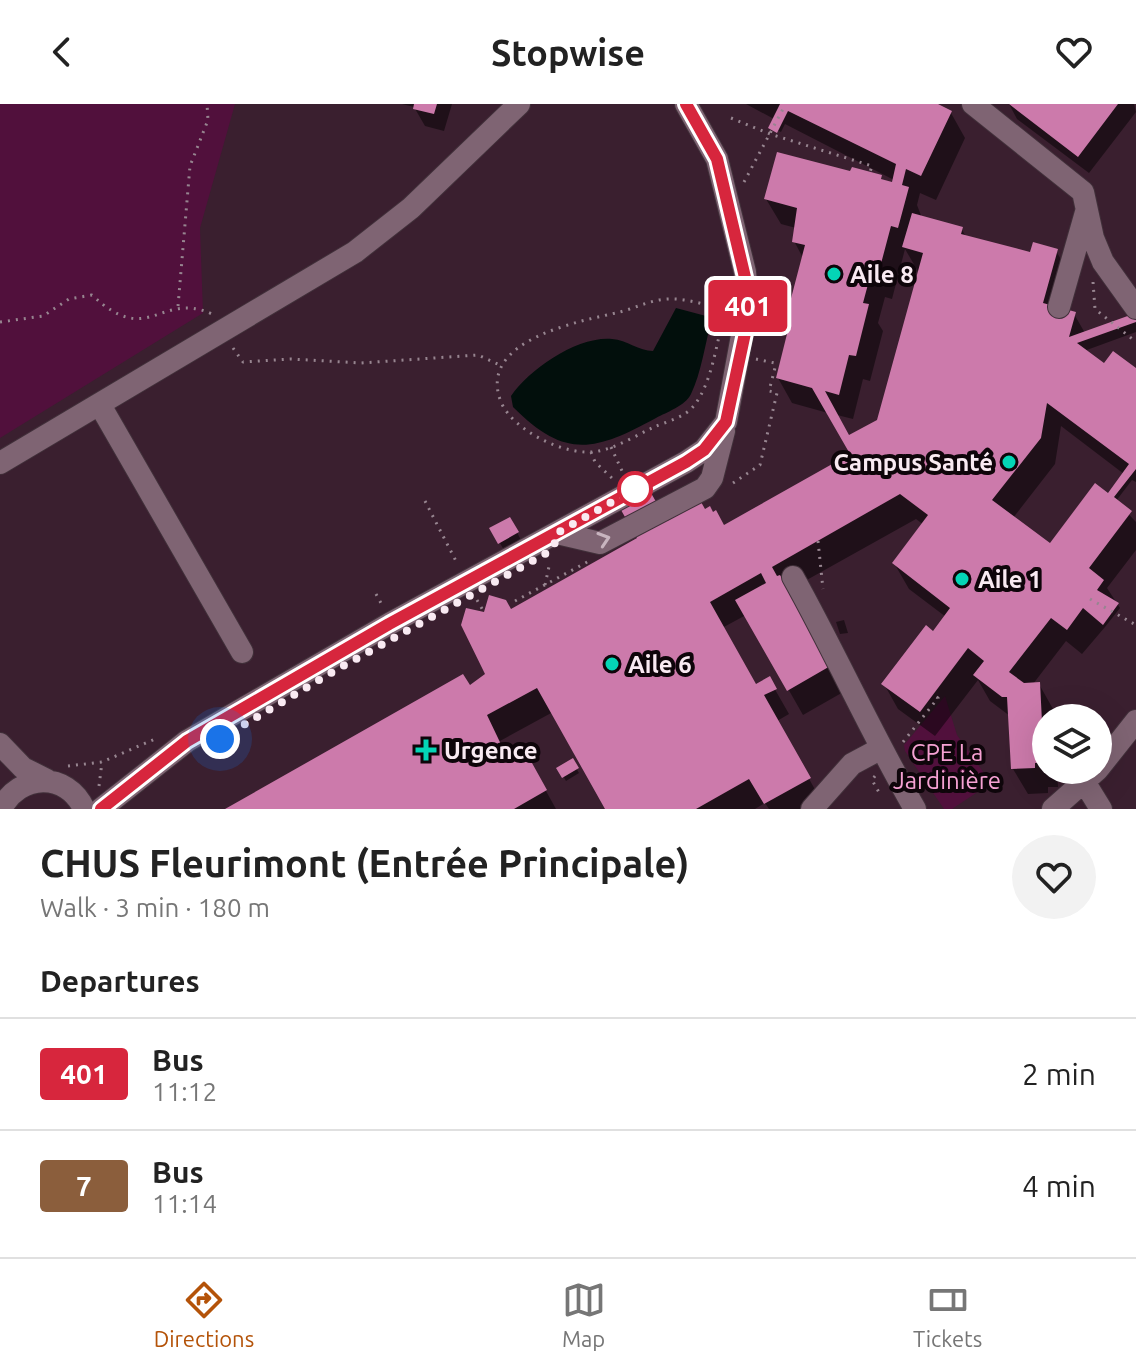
<!DOCTYPE html>
<meta charset="utf-8">
<style>
:root{--surface:#fff;--page:#f2f2f2;--text:#222;--muted:#767676;--line:#e0e0e0;--accent:#b45309}
body{margin:0;font-family:Ubuntu,sans-serif;background:var(--page);color:var(--text);height:100vh;display:flex;flex-direction:column;font-size:30px;white-space:nowrap}
*{box-sizing:border-box;margin:0}
p{font-size:26px;color:var(--muted)}
.icon{flex:none;width:44px;height:44px;fill:none;stroke:currentColor;stroke-width:2;stroke-linecap:round;stroke-linejoin:round}
.map{position:relative;height:705px;overflow:hidden}
.panel{display:flex;flex-direction:column;background:var(--surface);flex:1}
.panel>*{flex:none}
.badge{padding:0 16px;border-radius:6px;font-size:28px;line-height:52px}
.controls{position:absolute;left:1032px;top:600px;display:grid;gap:16px}
.controls a{display:grid;place-items:center;width:80px;height:80px;border-radius:50%;background:var(--surface);box-shadow:0 8px 32px #0002;font-size:40px}
.you{position:absolute;width:40px;height:40px;margin:-20px;border:6px solid #fff;border-radius:50%;background:#1a73e8;box-shadow:0 0 0 12px #1a73e833}
.map>.badge{position:absolute;translate:-50% -50%;box-shadow:0 0 0 4px #fff}
h2{padding:0 40px;font-size:30px;line-height:72px}
.round{display:grid;place-items:center;flex:none;width:84px;height:84px;border-radius:42px;background:var(--page)}
.overview{display:flex;align-items:center;justify-content:space-between;height:136px;padding:0 40px}
h1{font-size:38px;font-weight:700;line-height:60px}
ul{padding:0;list-style:none}
li{display:flex;align-items:center;gap:24px;height:112px;padding:0 40px;border-top:2px solid var(--line)}
li div{flex:1}
li b{display:block;font-size:30px}
li em{font-style:normal}
li .badge{min-width:88px;font-weight:700;text-align:center}
header{display:flex;justify-content:space-between;align-items:center;height:104px;padding:0 40px;background:var(--surface);font-size:36px;font-weight:700}
.menu{display:flex;justify-content:space-around;align-items:center;height:112px;border-top:2px solid var(--line);background:var(--surface);font-size:22px;color:var(--muted)}
.menu a{display:grid;justify-items:center;gap:4px}
.menu .current{color:var(--accent)}
.map>svg:first-child{display:block}
.built{fill:#3a1f2f;fill-rule:evenodd}
.green{fill:#51103c}
.water{fill:#020f0c}
.shadow{fill:#0007;fill-rule:evenodd}
.building{fill:#cc7aab;fill-rule:evenodd}
.lines{fill:none;stroke-linecap:round;stroke-linejoin:round}
.minor-casing{stroke:#41303a;stroke-width:24}
.path{stroke:#978590;stroke-width:3;stroke-dasharray:2 6;stroke-linecap:butt}
.minor{stroke:#7f6473;stroke-width:22}
.oneway{stroke:#c8b4bf}
.line-casing{stroke:#fff;stroke-width:18}
.line{stroke:#d7263d;stroke-width:12}
.walk{stroke:#f9eaf2;stroke-width:8;stroke-dasharray:0 14.4}
.poi-dot{fill:#04d5b6;stroke:#0e050a;stroke-width:3}
.stop-dot{fill:#fff;stroke:#d7263d;stroke-width:4}
.labels{text-anchor:middle;dominant-baseline:central;stroke-width:8;stroke-linejoin:round;paint-order:stroke}
.poi-label{font-size:24px;font-weight:bold;fill:#f9eaf2;stroke:#0e050a;text-anchor:start}
.park-label{font-size:24px;fill:#f6a1d3;stroke:#0e050a}
</style>
<header><svg class="icon" aria-label="back" viewBox="0 0 24 24"><path d="M15 5l-7 7 7 7"/></svg>Stopwise<svg class="icon" aria-label="heart" viewBox="0 0 24 24"><path d="M12 20l-8-8c-3-5 5-10 8-4 3-6 11-1 8 4z"/></svg></header>
<div class="map">
<svg width="1136" height="705" viewBox="0 0 1136 705">
<rect width="100%" height="100%" fill="#2b1623"/>
<!-- built -->
<path class="built" d="M0 0H1136V705H0ZM1046 614H1098V666H1046Z"/>
<!-- green -->
<path class="green" d="M0 0H235L200 124 203 209 0 334Z
M945 592 957 631 991 679 952 705H944L905 647 904 641Z"/>
<!-- water -->
<path class="water" d="M676 204 706 212 711 218C705 241 701 269 691 290 685 302 667 308 656 314 595 347 566 356 513 303L511 292C530 265 577 232 612 235 627 236 639 247 653 247Z"/>
<!-- shadow -->
<path class="shadow" d="M402 0H452L444 27 425 22 414 3Z
M746 0H933L951 9 965 34 936 96 920 89 917 101 922 114 961 124 966 133 1032 151 1056 147 1071 172 1062 206 1074 210 1085 229 1136 211V228L1084 247 1104 262 1136 267V378L1132 376 1116 397 1136 418V446L1107 484 1120 504 1105 523 1082 550 1066 537 1033 580H1039L1053 605 1054 614H1046V666H1057L1058 683H1048V689L1028 690 1013 665 1010 612 990 597 978 576 935 632 898 605 884 580 946 513 909 485 894 459 924 421 916 415 787 487 845 587 803 611 746 511 722 524 756 582 769 575 789 610 777 617 823 700 814 705H769L765 699 755 705H608L553 608 500 637 509 658 531 660 556 705H229L469 584 487 570 485 511 510 507 666 419 724 423 852 351 828 309 792 299 778 274 789 232 785 225 803 154 794 137 796 124 781 120 766 95 852 70 880 73 884 78 893 81 894 76 785 20 781 28 770 23 774 15ZM905 145 919 169 879 318 849 334 837 311 853 315 863 275 870 277 883 227 878 219 885 193 892 195ZM1061 322 1124 370 1110 389 1114 396 1050 442 1013 414 1055 360Z
M1009 0H1134L1136 8 1089 69 1017 15Z
M510 415 522 438 505 448 492 425Z
M844 516 848 529 840 530 836 518Z
M572 657 579 669 566 677 559 665Z"/>
<!-- building -->
<path class="building" d="M414 0H437L434 10 413 5Z
M780 0H938L952 7 921 72 906 65 902 81 909 83 898 124 891 122 878 171 871 169 863 199 869 200 856 252 849 251 839 291 825 287 849 331 877 316 923 149 902 143 912 109 963 123 961 130 1030 148 1033 138 1058 145 1043 199 1076 208 1069 233 1136 209V218L1077 239 1104 259 1113 247 1136 264V365L1114 393 1132 407 1089 464 1104 476 1097 486 1119 499 1103 521 1083 504 1067 526 1051 514 1009 568 1024 579 1040 578 1044 658 1035 659V664L1011 665 1007 593H1002L973 571 984 557 968 544 920 608 881 580 926 521 933 527 950 504 892 459 928 411 900 390 772 463 777 472 780 471 832 561 787 587 735 496 766 479 761 469 710 498 756 580 770 572 777 585 764 591 811 674 764 700 749 675 696 705H605L537 584 487 611 508 655 532 659 547 686 514 705H225L463 570 470 581 485 570 461 521 466 504 484 508 489 491 506 496 511 505 637 434 621 406 651 389 667 417 701 398 705 405 710 402 713 408 716 406 724 421 850 350 812 284 776 274 788 226 783 225 805 141 792 138 797 104 764 95 777 48 850 67 852 63 882 71 881 75 892 78 896 60 788 7 777 29 768 24ZM1047 299 1129 360 1108 389 1095 379 1050 439 992 396 1041 334Z
M1009 0H1118L1078 53Z
M510 413 519 428 498 440 489 424Z
M573 654 579 664 562 674 556 664Z"/>
<g class="lines">
<defs>
<path id="minor" d="M973 0 1083 88 1093 134 1103 158 1136 204
M1059 203 1086 108
M100 301 242 548
M0 359 355 148 411 104 519 0
M557 429 600 439 705 384 712 374 724 327
M793 473C836 550 871 629 915 705
M0 640 23 664 47 676
M1098 665 1136 617
M1085 679 1101 705
M1 705C19 669 67 667 84 705
M101 705 187 637 389 520 686 358 704 346 726 318 748 199 745 168 717 55 686 0
M812 705 852 660 880 645
M1053 705 1097 666"/>
</defs>
<!-- minor casing -->
<use href="#minor" class="minor-casing"/>
<!-- path -->
<path class="path" d="M731 14 770 30 872 62 870 68
M744 78 783 5
M1093 178 1095 205 1136 238
M178 202 190 62 208 16 207 0
M724 212C716 240 712 281 692 304 684 313 666 318 654 323 637 331 618 343 599 347 568 354 513 327 501 298 476 235 582 217 620 208 638 203 655 194 673 195 691 195 709 203 727 204
M0 218 43 212 69 195 92 191C149 245 160 186 212 210
M233 244 243 258 291 255 361 259 478 251 502 262
M756 255 779 260
M611 343 623 369
M591 348 595 358 614 376
M733 379 760 361 777 289 769 287 776 260
M425 397 458 461
M818 437 823 485
M545 481 550 458
M376 490 382 501
M1090 495 1136 521
M477 496 484 508
M515 497 589 457
M903 638 938 594 933 591
M68 662 102 658 155 635
M875 672 872 676 881 692
M99 682 102 658"/>
<!-- minor -->
<use href="#minor" class="minor"/>
</g>
<!-- one-way arrows -->
<defs><path id="oneway-chevron" d="M-2-3.5L2.5 0L-2 3.5" fill="none" stroke-width="1.6" stroke-linecap="round" stroke-linejoin="round" transform="scale(2)"/></defs>
<use class="oneway" href="#oneway-chevron" transform="translate(604 435) rotate(-18)"/>
<g class="lines">
<defs>
<path id="line" d="M101 705 187 637 389 520 686 358 704 346 726 318 748 215V186L717 55 686 0"/>
</defs>
<!-- line casing -->
<use href="#line" class="line-casing"/>
<!-- line -->
<use href="#line" class="line"/>
<!-- walk -->
<path class="walk" d="M220 635 336 566 545 450 554 442 557 429 635 385"/>
</g>
<!-- markers -->
<g class="poi-dot">
<circle cx="834" cy="170" r="8"/>
<circle cx="1009" cy="358" r="8"/>
<circle cx="962" cy="475" r="8"/>
<circle cx="612" cy="560" r="8"/>
<path d="M422 634h8v8h8v8h-8v8h-8v-8h-8v-8h8z"/>
</g>
<circle class="stop-dot" cx="635" cy="385" r="16"/>
<g class="labels">
<!-- poi labels -->
<g class="poi-label">
<text x="850" y="170">Aile 8</text>
<text x="993" y="358" text-anchor="end">Campus Santé</text>
<text x="978" y="475">Aile 1</text>
<text x="628" y="560">Aile 6</text>
<text x="444" y="646">Urgence</text>
</g>
<!-- park labels -->
<g class="park-label">
<text x="947" y="648">CPE La<tspan x="947" dy="28">Jardinière</tspan></text>
</g>
</g>
</svg>
<div class="controls">
<a><svg class="icon" aria-label="layers" viewBox="0 0 24 24"><path d="M12 4l9 5-9 5-9-5zM3 14l9 5 9-5"/></svg></a>
</div>
<div class="you" style="left:220px;top:635px"></div>
<b class="badge" style="left:748px;top:202px;background:#d7263d;color:#fff">401</b>
</div>
<section class="panel">
<div class="overview"><div><h1>CHUS Fleurimont (Entrée Principale)</h1><p>Walk · 3 min · 180 m</p></div><a class="round"><svg class="icon" aria-label="heart" viewBox="0 0 24 24"><path d="M12 20l-8-8c-3-5 5-10 8-4 3-6 11-1 8 4z"/></svg></a></div>
<h2>Departures</h2>
<ul>
<li><span class="badge" style="background:#d7263d;color:#fff">401</span><div><b>Bus</b><p>11:12</p></div><em>2 min</em></li>
<li><span class="badge" style="background:#8b5e3c;color:#fff">7</span><div><b>Bus</b><p>11:14</p></div><em>4 min</em></li>
</ul>
</section>
<nav class="menu">
<a class="current"><svg class="icon" aria-label="directions" viewBox="0 0 24 24"><path d="M12 3l9 9-9 9-9-9zM9 14v-3h6M13 9l2 2-2 2"/></svg>Directions</a>
<a><svg class="icon" aria-label="map" viewBox="0 0 24 24"><path d="M3 6l6-2 6 2 6-2v14l-6 2-6-2-6 2zM9 4v14M15 6v14"/></svg>Map</a>
<a><svg class="icon" aria-label="tickets" viewBox="0 0 24 24"><path d="M3 7h18v10H3zM15 7v10"/></svg>Tickets</a>
</nav>
